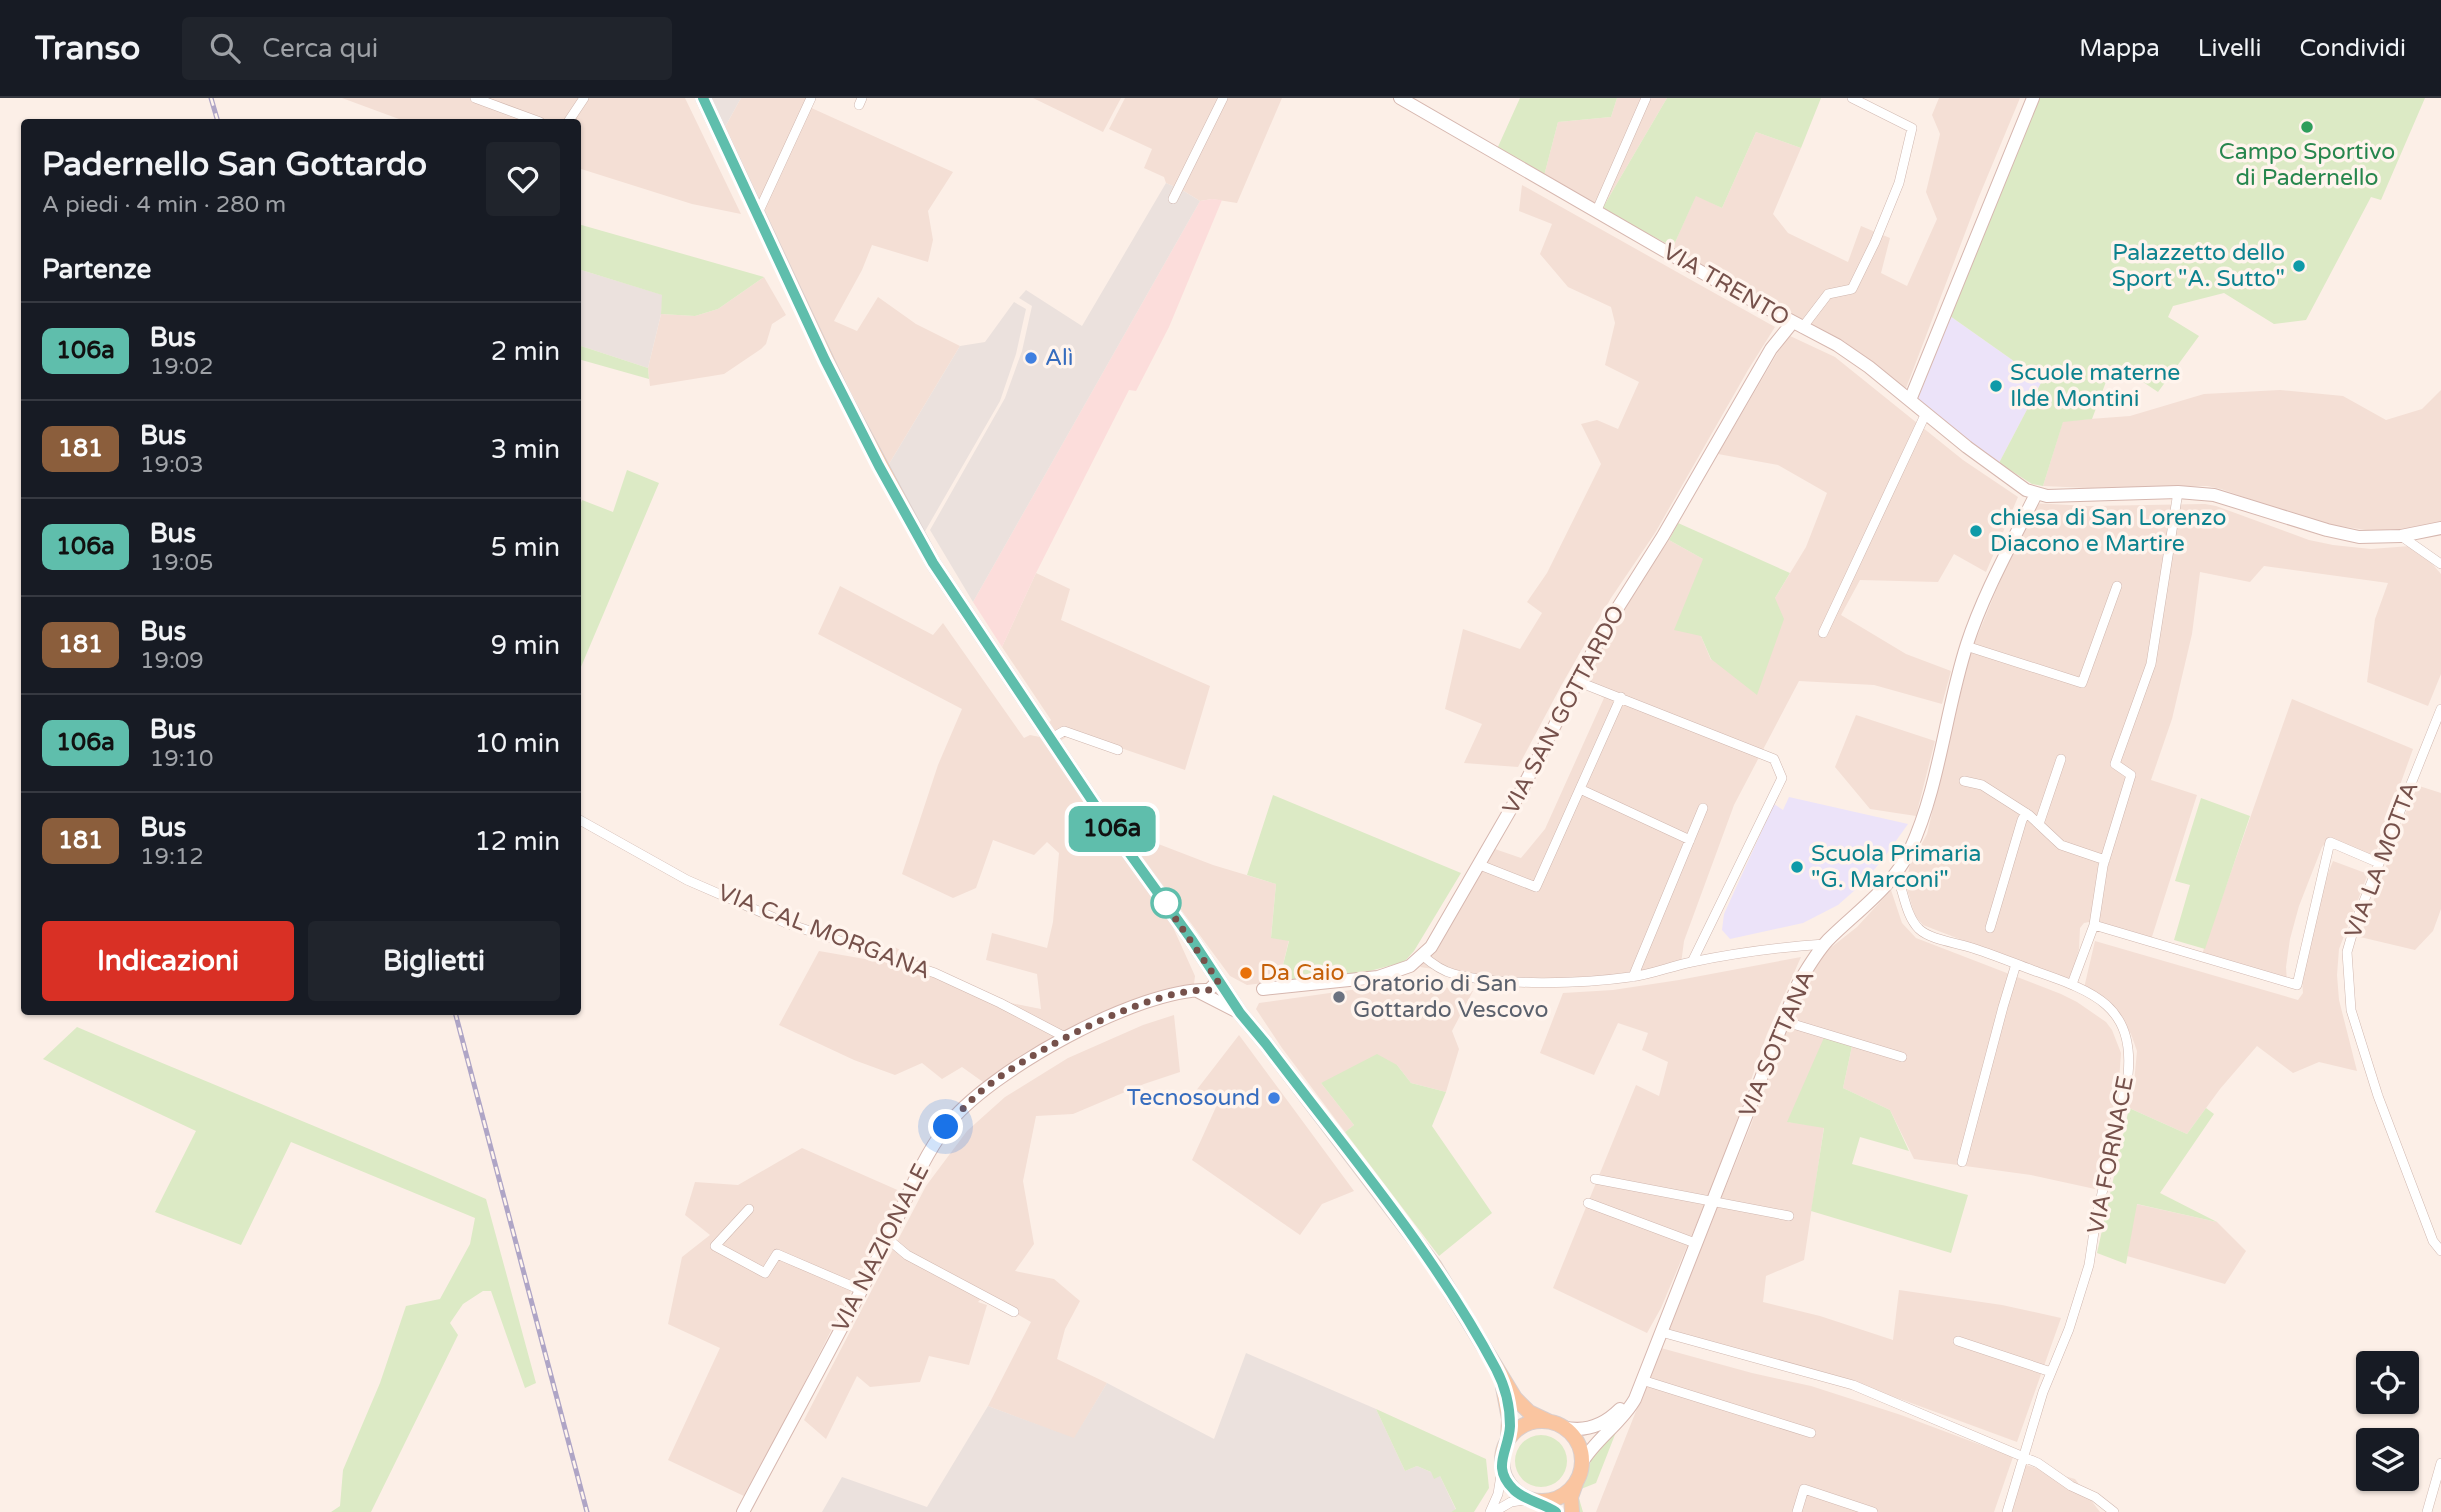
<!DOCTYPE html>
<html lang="it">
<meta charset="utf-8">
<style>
:root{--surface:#171b24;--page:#20242c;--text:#f1f3f6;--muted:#9ea1a6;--line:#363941;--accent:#d93025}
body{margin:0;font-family:"Varela Round",sans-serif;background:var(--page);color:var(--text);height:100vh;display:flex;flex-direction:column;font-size:26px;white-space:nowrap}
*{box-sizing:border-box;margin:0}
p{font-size:23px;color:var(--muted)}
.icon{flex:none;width:38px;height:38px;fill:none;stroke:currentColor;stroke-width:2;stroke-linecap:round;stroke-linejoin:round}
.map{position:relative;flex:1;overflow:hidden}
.sheet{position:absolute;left:21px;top:21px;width:560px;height:896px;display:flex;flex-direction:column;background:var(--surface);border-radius:7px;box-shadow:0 2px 5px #0004}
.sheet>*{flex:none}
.badge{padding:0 14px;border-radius:10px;font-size:24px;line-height:46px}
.buttons{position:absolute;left:2356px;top:1253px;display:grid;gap:14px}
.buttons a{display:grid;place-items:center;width:63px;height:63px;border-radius:7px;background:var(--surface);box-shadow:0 2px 5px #0004;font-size:35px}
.you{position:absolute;width:35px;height:35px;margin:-18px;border:5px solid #fff;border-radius:50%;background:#1a73e8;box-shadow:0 0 0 10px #1a73e833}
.map>.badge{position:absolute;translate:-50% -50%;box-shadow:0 0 0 4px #fff}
h2{padding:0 21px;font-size:26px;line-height:63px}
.round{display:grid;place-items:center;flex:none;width:74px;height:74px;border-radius:7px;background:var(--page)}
.overview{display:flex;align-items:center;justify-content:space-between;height:119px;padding:0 21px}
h1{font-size:33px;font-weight:700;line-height:52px}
.primary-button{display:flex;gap:14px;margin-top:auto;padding:14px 21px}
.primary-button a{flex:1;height:80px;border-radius:7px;background:var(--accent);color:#fff;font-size:28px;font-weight:700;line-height:80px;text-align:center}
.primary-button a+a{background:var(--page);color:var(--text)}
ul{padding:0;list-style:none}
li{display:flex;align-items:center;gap:21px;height:98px;padding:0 21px;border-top:2px solid var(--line)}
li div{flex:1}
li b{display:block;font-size:26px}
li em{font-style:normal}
li .badge{min-width:77px;font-weight:700;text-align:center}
header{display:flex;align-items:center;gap:42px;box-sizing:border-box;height:98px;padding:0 35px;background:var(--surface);border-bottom:2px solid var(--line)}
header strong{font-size:33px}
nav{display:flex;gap:38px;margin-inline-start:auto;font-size:24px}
.search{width:490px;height:63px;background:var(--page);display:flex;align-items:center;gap:18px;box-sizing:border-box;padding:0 24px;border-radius:7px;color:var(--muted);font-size:26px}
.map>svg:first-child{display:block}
.residential{fill:#f4dfd5}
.commercial{fill:#fcdddb}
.industrial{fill:#ebe1dd}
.education{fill:#ece3f9}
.green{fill:#dceac5}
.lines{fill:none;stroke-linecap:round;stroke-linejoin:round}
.street-casing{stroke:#d0b7af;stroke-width:10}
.secondary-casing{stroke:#d6b7af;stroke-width:14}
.primary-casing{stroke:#d9cecd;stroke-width:16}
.street{stroke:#fff;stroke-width:9}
.secondary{stroke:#fff;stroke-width:12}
.primary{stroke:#fac5a0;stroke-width:14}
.rail-casing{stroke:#afa5c6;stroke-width:5}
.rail{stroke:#fff4ed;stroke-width:2.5;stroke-dasharray:8;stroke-linecap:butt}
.line-casing{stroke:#fff;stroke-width:16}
.line{stroke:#5fbeac;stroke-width:10}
.walk{stroke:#76514b;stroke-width:7;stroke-dasharray:0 12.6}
.leisure-dot{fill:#2e9e5b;stroke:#fff4ed;stroke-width:2.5}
.culture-dot{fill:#0f9aa8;stroke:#fff4ed;stroke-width:2.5}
.shop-dot{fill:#3f7fe0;stroke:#fff4ed;stroke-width:2.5}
.stop-dot{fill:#fff;stroke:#5fbeac;stroke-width:3.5}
.food-dot{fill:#e8710a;stroke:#fff4ed;stroke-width:2.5}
.worship-dot{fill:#6b7280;stroke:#fff4ed;stroke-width:2.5}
.labels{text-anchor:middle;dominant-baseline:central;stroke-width:7;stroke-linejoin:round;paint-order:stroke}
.leisure-label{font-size:23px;fill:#27864d;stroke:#fff4ed}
.culture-label{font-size:23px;fill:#0d838f;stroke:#fff4ed;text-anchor:start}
.street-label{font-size:23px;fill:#76514b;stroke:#fff4ed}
.shop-label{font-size:23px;fill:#366cbe;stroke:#fff4ed;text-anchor:start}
.food-label{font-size:23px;fill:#c56008;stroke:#fff4ed;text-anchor:start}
.worship-label{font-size:23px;fill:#5b616d;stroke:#fff4ed;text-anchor:start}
</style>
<header>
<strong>Transo</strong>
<div class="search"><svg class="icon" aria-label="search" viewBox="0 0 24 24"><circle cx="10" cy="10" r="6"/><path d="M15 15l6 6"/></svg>Cerca qui</div>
<nav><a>Mappa</a><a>Livelli</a><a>Condividi</a></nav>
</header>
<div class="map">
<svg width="2441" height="1414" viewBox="0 0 2441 1414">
<rect width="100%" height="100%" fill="#fcefe7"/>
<!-- residential -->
<path class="residential" d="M342 0H685L741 116 692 106 578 70V24H407Z
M741 0H811L807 8 953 74 928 113 933 142 928 164 872 147 862 172 834 223 857 233 878 199 916 226 960 248 883 376 720 38Z
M1033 0H1121L1103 34Z
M1125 0H1282L1237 105 1212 101 1200 103 1182 92 1166 85 1164 79 1144 70 1152 51 1109 31Z
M1617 0H1667L1602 111 1544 78 1558 24 1611 19Z
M1939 0H2020L1978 101 1905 293 1845 244 1733 186 1673 149 1696 97 1722 110 1756 34 1801 50 1773 116 1788 135 1848 164 1861 128 1890 140 1881 175 1907 188 1937 121 1926 94 1940 36 1932 17Z
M1522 87 1775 229 1748 272 1655 435 1611 500 1561 588 1518 669 1464 665 1482 626 1445 611 1463 531 1520 551 1542 515 1527 504 1547 475 1601 366 1581 326 1597 322 1618 331 1639 284 1605 267 1615 225 1611 209 1568 189 1540 156 1552 126 1519 113Z
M764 179 786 217 772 226 766 246 761 251 724 276 650 288 648 270 661 216 695 218 718 211Z
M1788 237 1835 259 1963 362 2018 399 1986 474 1954 456 1938 484 1860 482 1841 517 1906 556 1951 573 1942 606 1874 587 1799 583 1734 707 1684 843 1681 866 1611 877 1562 880 1487 879 1420 869 1426 862 1492 750 1521 760 1545 731 1604 600 1579 586 1624 508 1669 442 1703 461 1701 538 1711 562 1775 500 1806 449 1827 395 1778 367 1718 356Z
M2280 292 2343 298 2386 322 2422 311 2441 292V424L2415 430 2372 433 2314 424 2221 391 2207 388 2088 390 2043 388 2063 323 2130 318 2204 296Z
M2032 405 2088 408 2205 406 2216 408 2309 442 2333 447 2371 451 2423 447 2429 462 2441 476V576L2428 608 2367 584 2375 521 2388 485 2264 468 2250 484 2200 474 2192 536 2172 621 2151 682 2197 697 2150 845 2089 824 2084 825 2080 830 2079 851 2070 884 1923 827 1915 818 1907 791 1909 769 1927 736 1970 556Z
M1036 475 1070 491 1061 522 1210 588 1185 672 1074 634 1060 643 1048 626 1051 622 1002 549Z
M840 488 933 537 943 525 1024 640 1030 637 1045 640 1172 827 1195 878 1194 886 1060 944 990 989 962 969 942 981 922 965 895 977 854 962 779 927 819 853 882 864 893 848 981 899 1041 911 1037 876 986 862 992 835 1047 850 1053 824 1059 755 1047 744 1034 757 993 742 976 790 953 800 902 776 938 667 962 611 818 536Z
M2292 601 2413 651 2373 762 2325 746 2322 749 2299 808 2290 841 2286 869 2287 884 2201 859Z
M1856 617 1935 643 1916 718 1870 711 1835 669Z
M2416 687 2441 695V811L2433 833 2415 852 2360 839Z
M1122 732 1213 767 1276 786 1271 839 1289 842 1279 883 1247 887 1230 878Z
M2333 763 2368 776 2339 851 2337 877 2339 902 2357 973 2319 964 2293 975 2257 948 2220 991 2187 1036 2129 1010 2134 985 2137 953 2131 936 2116 913 2084 890 2095 843 2298 902 2303 895 2301 870 2313 813Z
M1891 792 1902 825 1916 840 2061 896 2077 904 2106 924 2112 932 2121 955 2119 983 2095 1091 2031 1077 1914 1061 1890 1012 1843 990 1852 948 1788 1024 1824 1029 1804 1162 1766 1178 1763 1204 1820 1218 1893 1242 1899 1192 2002 1207 2061 1220 2017 1344 1903 1302 1814 1274 1666 1236 1751 1027 1781 941 1810 874 1824 855 1857 829Z
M1801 859 1767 936 1723 1063 1661 1210 1647 1235 1553 1190 1636 987 1659 998 1668 964 1642 952 1648 935 1618 925 1594 977 1540 955 1563 895 1613 892 1679 882Z
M1407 879 1426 887 1473 893 1452 933 1459 951 1446 994 1411 985 1397 967 1321 985 1354 1027 1345 1034 1282 950 1256 911 1259 905 1365 890Z
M1174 917 1180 974 1144 986 1073 1016 1036 1018 1023 1083 1034 1146 1015 1173 1054 1181 1080 1203 1065 1231 1057 1261 1107 1285 1074 1341 988 1308 1031 1224 984 1197 978 1204 987 1207 969 1267 929 1258 920 1284 870 1289 857 1278 826 1341 804 1322 926 1088 967 1033 1005 999 1068 960 1143 927Z
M1239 937 1354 1093 1322 1106 1300 1137 1192 1062 1216 1009 1195 994Z
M802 1050 902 1094 746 1399 668 1362 720 1250 668 1226 682 1159 710 1137 685 1117 695 1084 738 1087Z
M2136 1106 2217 1124 2246 1153 2225 1186 2127 1158Z
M1661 1250 1752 1275 1811 1288 1901 1317 2013 1359 1994 1414H1596Z
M2026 1367 2075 1381 2100 1414H2010Z"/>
<!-- commercial -->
<path class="commercial" d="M1212 101 1222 102 1169 229 1136 293 1129 292 1036 475 1002 549 973 504 1200 103Z"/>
<!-- industrial -->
<path class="industrial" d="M703 0H741L720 38Z
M1166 85 1182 92 1200 103 973 504 930 432 1005 300 1022 253 1032 208 1019 200 1026 192 1082 228Z
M578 171 663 197 661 216 648 270 578 247Z
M1014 204 1026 211 1016 256 1000 303 924 435 967 507 883 376 960 248 985 244Z
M1246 1255 1376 1311 1405 1373 1417 1368 1440 1378 1456 1412 1451 1414H822L842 1379 927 1409 988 1308 1074 1340 1107 1285 1214 1341Z"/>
<!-- education -->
<path class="education" d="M1950 218 2042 283 1999 365 1917 303Z
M1789 699 1908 726 1883 761 1863 785 1838 807 1803 825 1730 841 1722 832 1724 816 1774 706 1783 712Z"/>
<!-- green -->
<path class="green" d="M1520 0H1617L1611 19 1558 24 1544 78 1497 51Z
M1667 0H1821L1801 50 1756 34 1722 110 1696 98 1673 149 1602 111Z
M2037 0H2425L2381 102 2371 99 2306 222 2274 226 2224 195 2173 208 2168 219 2199 238 2158 294 2125 272 2110 273 2092 321 2063 324 2043 388 2032 386 1999 365 2042 283 1950 218Z
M578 126 764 179 718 211 695 218 661 216 662 197 578 171Z
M578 247 648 270 649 281 578 261Z
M627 372 659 385 578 576V413L582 402 613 414Z
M1678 425 1790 475 1775 500 1784 521 1757 597 1711 561 1701 538 1674 532 1703 461 1669 442Z
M1273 697 1461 775 1414 853 1404 864 1362 875 1279 883 1289 843 1271 840 1276 786 1247 777Z
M2201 700 2250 718 2205 851 2174 842 2190 787 2175 783Z
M77 929C213 987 351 1042 486 1101L536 1285 525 1290 491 1193H483L463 1206 450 1225 458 1237 371 1414H331L340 1408 343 1372 380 1285 406 1208 440 1201 470 1146 475 1120 291 1044 241 1147 155 1114 196 1033 43 961Z
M1826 935 1852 948 1843 990 1890 1012 1909 1053 1860 1039 1852 1066 1968 1097 1951 1155 1811 1113 1824 1030 1787 1024Z
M1377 956 1397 967 1411 985 1446 994 1432 1028 1492 1115 1439 1158 1345 1034 1354 1027 1321 985Z
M2129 1010 2187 1036 2206 1010 2214 1016 2160 1095 2217 1124 2137 1106 2126 1166 2097 1155Z
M1376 1311 1486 1361 1489 1390 1474 1414H1451L1456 1411 1440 1378 1434 1381 1431 1374 1417 1368 1405 1373Z
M1618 1329 1596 1385 1581 1391 1578 1397 1583 1414H1577V1400L1586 1379 1592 1359Z
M1515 1363a26 26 0 1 1 52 0a26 26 0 1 1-52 0Z"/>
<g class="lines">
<defs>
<path id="street" d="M475 0 540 24
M859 7 862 0
M568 24 584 0
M1173 101 1223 0
M1597 112 1646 0
M758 115 811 0
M1802 230 1828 196 1852 191 1875 144 1899 85 1912 30 1852 0
M2401 438 2441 466
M1823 535 1926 315
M1966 548 2082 585 2117 488
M1579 584 1774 661 1782 680 1692 864
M2441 611 2356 823 2347 854 2351 912 2378 998 2433 1143 2441 1153
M1050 641 1064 633 1118 652
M1964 683 1982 687 2029 717 2061 747 2105 762
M1580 691 1690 742
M578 721 687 782 786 825 935 875 1000 905 1063 938 1069 937
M2039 726 2061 661
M1480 767 1536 789 1621 599
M1896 776C1904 793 1905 817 1919 831 1931 842 1954 844 1969 849 1992 856 2013 865 2035 873 2092 893 2135 907 2128 977L2095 1127 2089 1167 2069 1231 2043 1294 2007 1414
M2094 827 2297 887 2330 744 2379 765
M1990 830 2022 722 2026 715
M1422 857C1431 865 1442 873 1454 876 1501 888 1581 886 1630 879 1651 877 1671 868 1692 864 1735 855 1781 849 1825 846
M1633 879 1703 710
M2072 886 2094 827 2103 768 2131 677 2115 666 2151 566 2178 394
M1783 923 1902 959
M1962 1064 2003 909 2016 866
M1595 1081 1789 1118
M1588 1105 1695 1145
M749 1111 715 1148 765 1175 777 1156 861 1192
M888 1141 907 1157 1014 1214
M1661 1234 1853 1287 2038 1365 2071 1388 2095 1399 2114 1414
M1958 1243 2051 1274
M1642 1282 1811 1335
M1490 1414 1498 1396 1502 1371
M1494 1414 1511 1404 1530 1401
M1797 1414 1804 1391 1873 1414
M2427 1414 2441 1365"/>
<path id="secondary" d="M1400 0 1729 190 1837 247 1869 269 1967 349 2026 392 2047 398 2178 394 2214 397 2327 432 2359 439 2401 438 2441 430
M1910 302 2033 0
M1263 891 1378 879 1410 868 1431 849 1520 695 1605 530 1663 438 1771 251 1792 225
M1197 893 1240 915
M1563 1329C1586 1335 1604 1327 1620 1311
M1581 1366C1595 1341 1621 1326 1635 1301L1798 886C1807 871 1816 855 1828 842 1857 813 1892 790 1910 752 1940 687 1945 614 1967 546 1984 494 2012 445 2036 396
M743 1414C791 1323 841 1234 887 1142 906 1104 920 1063 946 1029 987 974 1140 889 1209 892L1218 883"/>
<path id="primary" d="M703 0 843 297 933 465 1097 710 1192 842 1240 915 1266 946 1434 1167 1515 1300 1529 1314 1548 1323
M1503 1289 1509 1321 1508 1340
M1502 1363a40 40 0 1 1 80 0a40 40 0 1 1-80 0Z
M1572 1414 1571 1399 1576 1385"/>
</defs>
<!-- street casing -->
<use href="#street" class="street-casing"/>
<!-- secondary casing -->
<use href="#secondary" class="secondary-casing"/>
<!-- primary casing -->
<use href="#primary" class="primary-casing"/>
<!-- street -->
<use href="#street" class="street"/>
<!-- secondary -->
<use href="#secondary" class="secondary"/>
<!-- primary -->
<use href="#primary" class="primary"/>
<defs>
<path id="rail" d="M211 0 218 24
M455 914 587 1414"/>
</defs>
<!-- rail casing -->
<use href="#rail" class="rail-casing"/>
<!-- rail -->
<use href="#rail" class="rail"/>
</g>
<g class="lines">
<defs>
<path id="line" d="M703 0 825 262 879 368 933 465 1097 710 1192 842 1240 915 1266 946C1346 1052 1434 1154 1496 1271 1505 1288 1510 1309 1510 1328 1509 1353 1490 1369 1514 1392 1526 1403 1543 1405 1556 1414"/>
</defs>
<!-- line casing -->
<use href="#line" class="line-casing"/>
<!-- line -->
<use href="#line" class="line"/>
<!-- walk -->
<path class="walk" d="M946 1029C963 1010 980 992 1001 978 1047 946 1153 890 1209 892L1218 883 1160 798 1166 805"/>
</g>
<!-- markers -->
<circle class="leisure-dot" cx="2307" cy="29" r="7"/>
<g class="culture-dot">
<circle cx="2299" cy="168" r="7"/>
<circle cx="1996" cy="288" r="7"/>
<circle cx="1976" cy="433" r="7"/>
<circle cx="1797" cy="769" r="7"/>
</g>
<g class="shop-dot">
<circle cx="1031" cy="260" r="7"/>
<circle cx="1274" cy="1000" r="7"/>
</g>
<circle class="stop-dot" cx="1166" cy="805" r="14"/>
<circle class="food-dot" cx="1246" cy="875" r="7"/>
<circle class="worship-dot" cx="1339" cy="899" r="7"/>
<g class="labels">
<!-- leisure labels -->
<g class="leisure-label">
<text x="2307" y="54">Campo Sportivo<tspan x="2307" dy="26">di Padernello</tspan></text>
</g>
<!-- culture labels -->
<g class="culture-label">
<text x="2285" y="155" text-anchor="end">Palazzetto dello<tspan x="2285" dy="26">Sport "A. Sutto"</tspan></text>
<text x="2010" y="275">Scuole materne<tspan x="2010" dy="26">Ilde Montini</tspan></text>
<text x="1990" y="420">chiesa di San Lorenzo<tspan x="1990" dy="26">Diacono e Martire</tspan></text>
<text x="1811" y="756">Scuola Primaria<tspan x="1811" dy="26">"G. Marconi"</tspan></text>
</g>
<!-- street labels -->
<g class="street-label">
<text transform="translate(1726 187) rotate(30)">VIA TRENTO</text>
<text transform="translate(1564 612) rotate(-62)">VIA SAN GOTTARDO</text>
<text transform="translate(2382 762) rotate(-69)">VIA LA MOTTA</text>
<text transform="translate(824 834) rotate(21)">VIA CAL MORGANA</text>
<text transform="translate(1777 946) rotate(-67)">VIA SOTTANA</text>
<text transform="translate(2111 1057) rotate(-79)">VIA FORNACE</text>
<text transform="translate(881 1150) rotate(-63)">VIA NAZIONALE</text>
</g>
<!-- shop labels -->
<g class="shop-label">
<text x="1045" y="260">Alì</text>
<text x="1260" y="1000" text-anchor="end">Tecnosound</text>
</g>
<!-- food labels -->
<g class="food-label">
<text x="1260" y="875">Da Caio</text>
</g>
<!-- worship labels -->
<g class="worship-label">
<text x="1353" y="886">Oratorio di San<tspan x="1353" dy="26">Gottardo Vescovo</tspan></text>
</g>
</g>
</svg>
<div class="buttons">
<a><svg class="icon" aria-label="locate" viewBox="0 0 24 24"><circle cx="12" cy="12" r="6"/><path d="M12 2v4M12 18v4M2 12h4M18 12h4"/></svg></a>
<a><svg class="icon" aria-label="layers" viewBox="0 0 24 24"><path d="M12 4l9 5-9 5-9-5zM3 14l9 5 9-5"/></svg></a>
</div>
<div class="you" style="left:946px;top:1029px"></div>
<b class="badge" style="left:1112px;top:731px;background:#5fbeac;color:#111">106a</b>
<section class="sheet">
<div class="overview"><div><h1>Padernello San Gottardo</h1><p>A piedi · 4 min · 280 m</p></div><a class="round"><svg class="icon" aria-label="heart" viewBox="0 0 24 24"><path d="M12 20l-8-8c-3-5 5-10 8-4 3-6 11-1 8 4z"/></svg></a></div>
<h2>Partenze</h2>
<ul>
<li><span class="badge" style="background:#5fbeac;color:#111">106a</span><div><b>Bus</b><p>19:02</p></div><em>2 min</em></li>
<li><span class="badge" style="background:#8b5e3c;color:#fff">181</span><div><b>Bus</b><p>19:03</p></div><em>3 min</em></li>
<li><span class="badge" style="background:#5fbeac;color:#111">106a</span><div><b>Bus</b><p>19:05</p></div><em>5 min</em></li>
<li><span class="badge" style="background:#8b5e3c;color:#fff">181</span><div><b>Bus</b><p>19:09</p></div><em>9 min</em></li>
<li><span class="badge" style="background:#5fbeac;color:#111">106a</span><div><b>Bus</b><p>19:10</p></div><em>10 min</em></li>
<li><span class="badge" style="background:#8b5e3c;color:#fff">181</span><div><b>Bus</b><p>19:12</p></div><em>12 min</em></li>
</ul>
<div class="primary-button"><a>Indicazioni</a><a>Biglietti</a></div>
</section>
</div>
